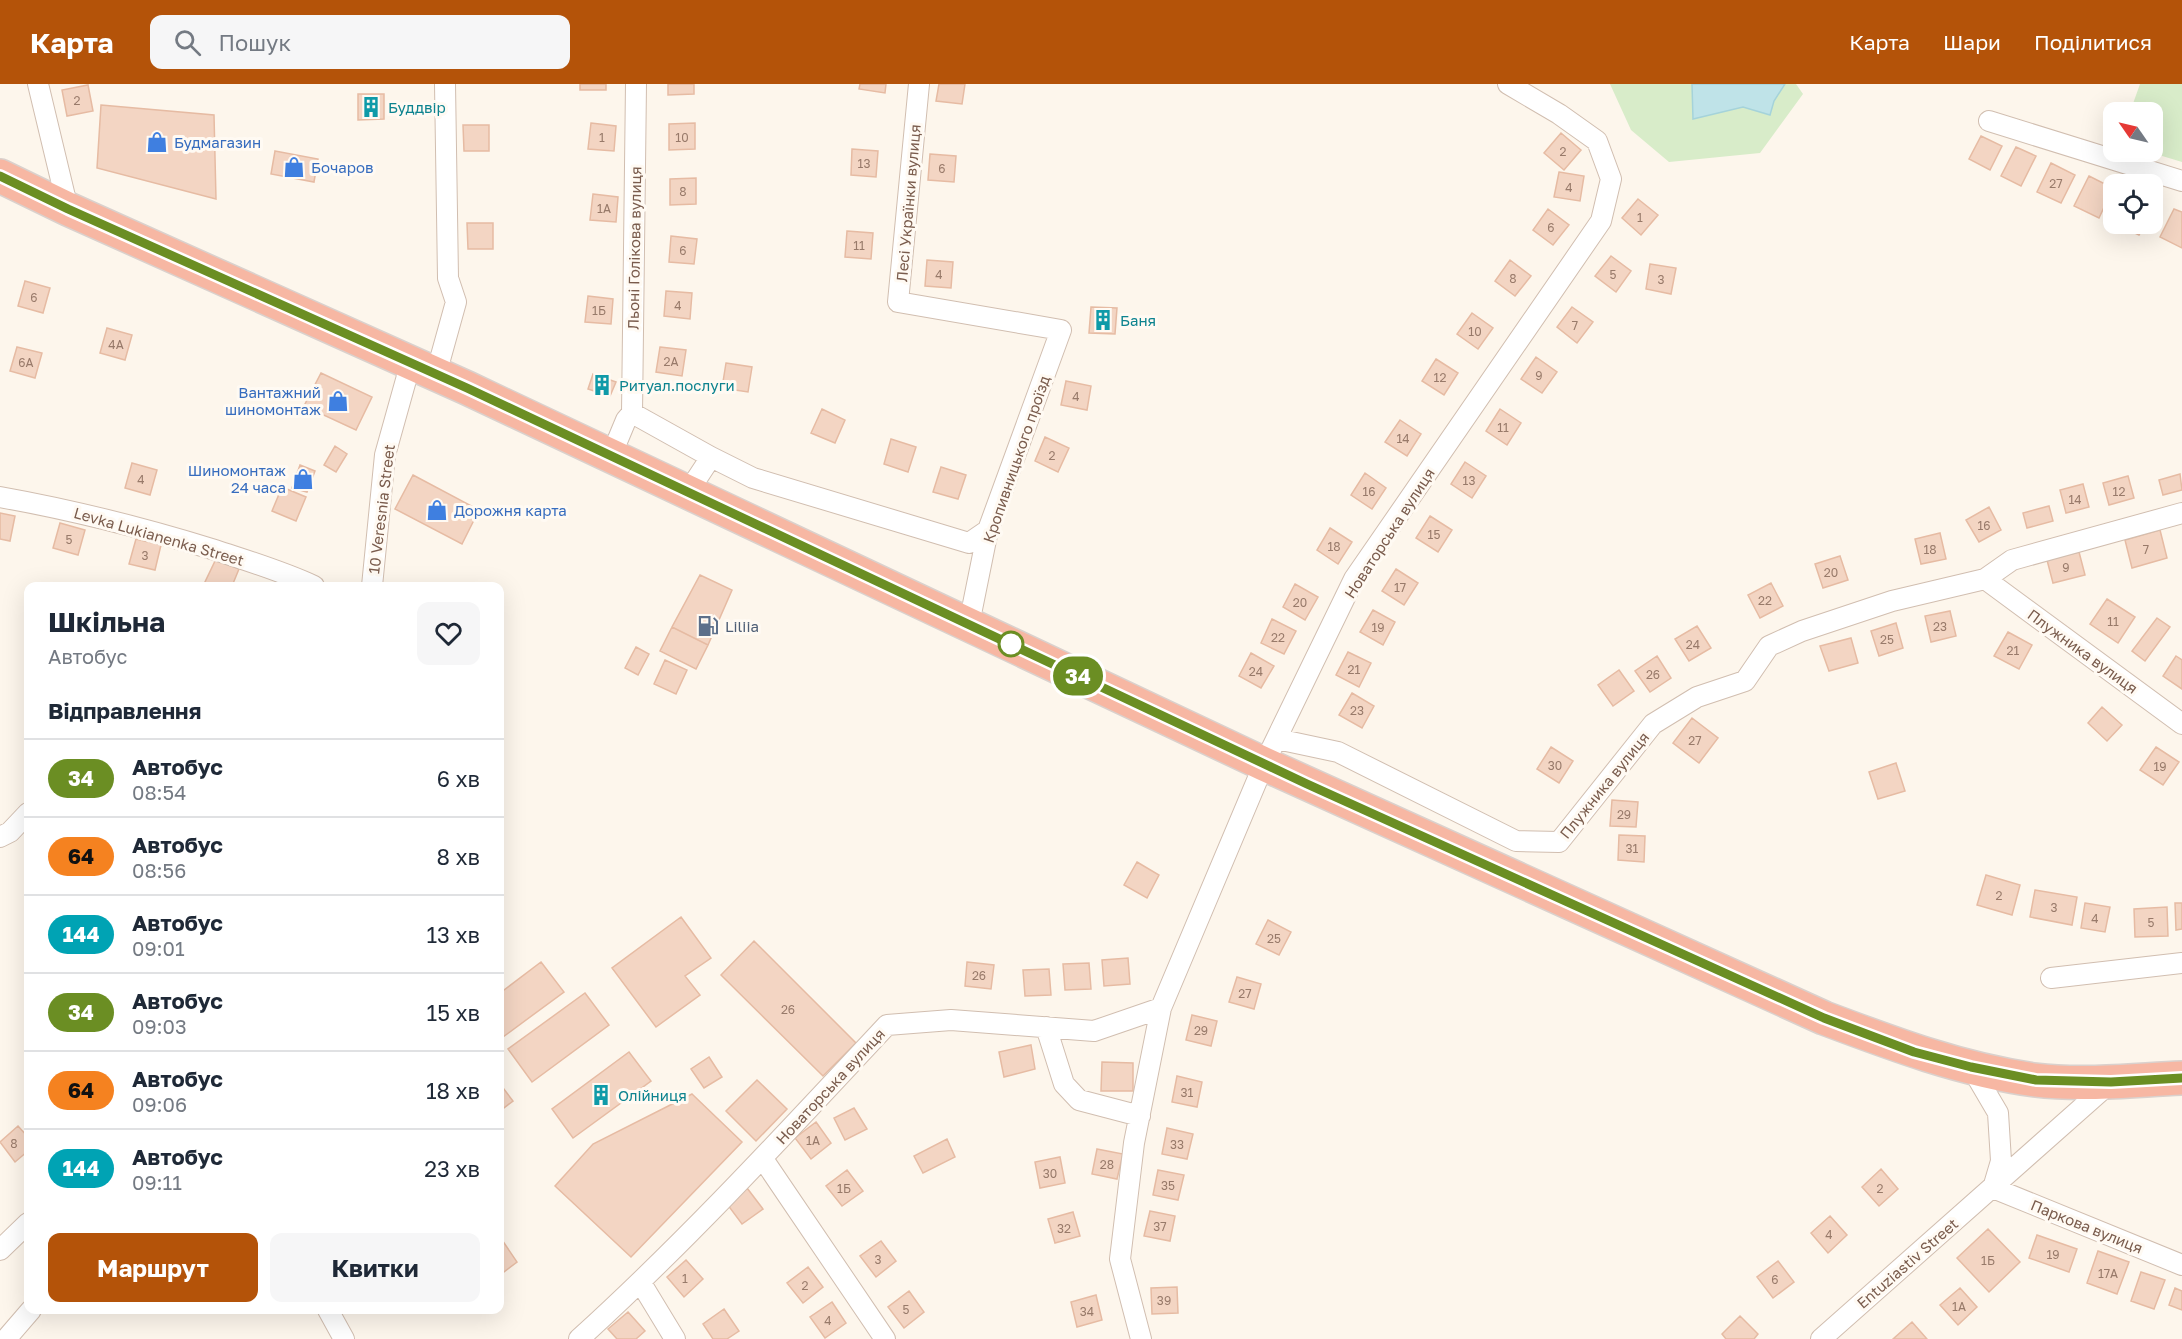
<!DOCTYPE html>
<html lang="uk">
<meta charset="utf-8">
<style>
:root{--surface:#fff;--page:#f6f6f7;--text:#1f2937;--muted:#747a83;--line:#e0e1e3;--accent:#b45309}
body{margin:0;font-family:"Golos Text",sans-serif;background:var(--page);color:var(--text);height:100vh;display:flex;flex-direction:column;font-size:22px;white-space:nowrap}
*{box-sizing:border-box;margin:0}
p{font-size:20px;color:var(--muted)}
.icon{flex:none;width:33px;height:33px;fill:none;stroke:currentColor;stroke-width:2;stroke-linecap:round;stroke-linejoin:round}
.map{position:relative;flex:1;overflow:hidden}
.panel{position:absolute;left:24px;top:498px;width:480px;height:732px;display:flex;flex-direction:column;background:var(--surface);border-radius:12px;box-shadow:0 6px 24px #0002}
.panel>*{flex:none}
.badge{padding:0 12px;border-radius:20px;font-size:21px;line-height:39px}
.needle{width:39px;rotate:304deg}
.controls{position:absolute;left:2103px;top:18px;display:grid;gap:12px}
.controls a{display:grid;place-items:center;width:60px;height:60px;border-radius:12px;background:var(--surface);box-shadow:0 6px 24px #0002;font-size:30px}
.map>.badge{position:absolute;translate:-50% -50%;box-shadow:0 0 0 3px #fff}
h2{padding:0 24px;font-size:22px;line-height:54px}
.round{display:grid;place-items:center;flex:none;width:63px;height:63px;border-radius:12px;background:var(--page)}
.overview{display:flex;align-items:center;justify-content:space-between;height:102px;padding:0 24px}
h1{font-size:28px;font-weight:700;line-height:45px}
.primary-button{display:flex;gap:12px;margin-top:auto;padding:12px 24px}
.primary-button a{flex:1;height:69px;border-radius:12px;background:var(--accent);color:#fff;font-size:24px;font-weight:700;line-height:69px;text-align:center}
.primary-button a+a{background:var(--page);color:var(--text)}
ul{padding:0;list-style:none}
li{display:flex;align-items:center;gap:18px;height:78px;padding:0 24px;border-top:2px solid var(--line)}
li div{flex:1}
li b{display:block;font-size:22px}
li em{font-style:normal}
li .badge{min-width:66px;font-weight:700;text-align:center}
header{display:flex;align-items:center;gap:36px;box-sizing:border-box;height:84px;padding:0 30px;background:var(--accent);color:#fff}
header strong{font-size:28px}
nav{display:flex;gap:33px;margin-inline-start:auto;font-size:21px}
.search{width:420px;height:54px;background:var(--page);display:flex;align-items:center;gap:15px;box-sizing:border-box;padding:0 21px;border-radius:12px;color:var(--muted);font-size:22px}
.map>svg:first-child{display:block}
.green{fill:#d8ecc9}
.water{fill:#bfe3e8;stroke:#a5d3da;stroke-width:1.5}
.building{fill:#f3d5c3;stroke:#e6bba3;stroke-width:1.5}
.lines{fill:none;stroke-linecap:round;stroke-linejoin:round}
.street-casing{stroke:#d1beb0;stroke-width:22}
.highway-casing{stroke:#dad1cd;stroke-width:36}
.street{stroke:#fff;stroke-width:20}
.highway{stroke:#f7b7a3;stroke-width:33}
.line-casing{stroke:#fff;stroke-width:14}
.line{stroke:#6b8e23;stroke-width:9}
.stop-dot{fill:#fff;stroke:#6b8e23;stroke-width:3}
.labels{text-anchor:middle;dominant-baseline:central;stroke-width:6;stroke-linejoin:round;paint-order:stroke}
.number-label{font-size:12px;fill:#987a6a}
.culture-label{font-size:15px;fill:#0d838f;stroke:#fffaf3;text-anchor:start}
.shop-label{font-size:15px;fill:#366cbe;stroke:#fffaf3;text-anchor:start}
.street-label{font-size:15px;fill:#7a5c4d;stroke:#fffaf3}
.service-label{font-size:15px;fill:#4e5e75;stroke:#fffaf3;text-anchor:start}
</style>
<header>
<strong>Карта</strong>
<div class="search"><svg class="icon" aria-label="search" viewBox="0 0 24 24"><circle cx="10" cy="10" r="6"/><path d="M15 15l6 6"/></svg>Пошук</div>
<nav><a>Карта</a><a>Шари</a><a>Поділитися</a></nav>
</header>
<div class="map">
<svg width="2182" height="1255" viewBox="0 0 2182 1255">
<rect width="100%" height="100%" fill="#fdf6ec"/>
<!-- green -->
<path class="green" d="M1610 0H1796L1803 10 1760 69 1669 78 1631 46Z
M2140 0H2182V78L2149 68H2152V28H2130Z"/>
<!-- water -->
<path class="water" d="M1692 0H1785L1774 17 1770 31 1743 23 1693 35Z"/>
<!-- building -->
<path class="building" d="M580 0H606V6H580Z
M668 0H694V10L668 11Z
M860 0H886L885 9 859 5Z
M939 0H965L962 20 936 17Z
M88 1 93 27 67 32 62 6Z
M358 10H384V35L358 36Z
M101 21 214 31 216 115 97 84Z
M591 39 616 42 614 67 588 65Z
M695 39V65L669 66V40Z
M463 41H489V67H464Z
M1561 49 1581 66 1564 86 1544 69Z
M1981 52 2002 62 1990 86 1969 75Z
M2016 63 2036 72 2021 102 2001 92Z
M852 65 878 67 876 93 851 91Z
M275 67 318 75 314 98 271 90Z
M930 70 956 72 954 98 928 96Z
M2051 79 2075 91 2061 119 2037 108Z
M1559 88 1584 92 1580 117 1554 113Z
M2089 92 2113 104 2099 134 2074 122Z
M696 94V120L670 121V95Z
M593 110 618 113 616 138 590 136Z
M1638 115 1658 131 1641 151 1622 134Z
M1548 125 1569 141 1553 161 1533 146Z
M2174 125 2182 128V164L2160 153Z
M467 139H493V165H468Z
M2116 140H2145L2139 151Z
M847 147 873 149 871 175 845 173Z
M671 152 697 155 694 180 669 178Z
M1611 172 1631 187 1616 208 1595 192Z
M927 176 953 178 951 204 925 202Z
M1510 176 1531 192 1515 212 1495 197Z
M1650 180 1676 184 1671 210 1646 205Z
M25 197 50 204 43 229 18 222Z
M666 207 692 209 690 235 664 232Z
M588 212 613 215 611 240 585 238Z
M1091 223 1117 224 1115 250 1089 249Z
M1572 223 1593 238 1577 259 1557 243Z
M1472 229 1493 244 1478 265 1457 250Z
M107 244 132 251 125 276 100 269Z
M17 263 42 269 35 294 10 287Z
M660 263 686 266 682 292 656 288Z
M1536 273 1557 288 1542 309 1521 295Z
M1436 275 1458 289 1444 311 1422 297Z
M726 279 752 283 748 308 722 304Z
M321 289 372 313 356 346 304 322Z
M593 290 616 298 610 312 588 305Z
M1066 297 1091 302 1087 326 1061 321Z
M822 325 845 336 835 359 811 349Z
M1500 325 1521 339 1507 361 1486 347Z
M1400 336 1421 350 1407 372 1385 358Z
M1045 353 1069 364 1058 388 1035 377Z
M891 355 916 363 908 388 884 380Z
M335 362 347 370 336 388 324 381Z
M1465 378 1486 392 1472 414 1451 400Z
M132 379 157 386 150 411 125 404Z
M300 381 315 387 307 408 292 404Z
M941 383 966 391 958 415 933 408Z
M1365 389 1386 404 1372 425 1351 411Z
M2180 390 2182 406 2163 411 2159 396Z
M413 391 479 426 462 460 395 425Z
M2128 392 2134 414 2109 421 2103 399Z
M2083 400 2089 423 2066 429 2060 406Z
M282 403 306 413 296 437 272 427Z
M2049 422 2053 437 2027 444 2023 429Z
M1989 423 2001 446 1979 458 1966 436Z
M0 429 15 432 10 457 0 455Z
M1430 432 1452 446 1438 468 1416 454Z
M60 439 85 446 78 471 53 464Z
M1330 444 1352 458 1338 480 1317 466Z
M2160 446 2167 474 2132 484 2125 456Z
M1940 449 1946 475 1921 480 1915 455Z
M136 455 161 461 155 486 129 480Z
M2079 468 2085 491 2053 499 2047 476Z
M1840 472 1848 496 1823 504 1815 480Z
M216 475 239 485 232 502H214L205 498Z
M1396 485 1418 499 1404 521 1382 507Z
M700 491 732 506 708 561 672 543Z
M1771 499 1783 522 1760 534 1748 511Z
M1295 500 1318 513 1305 536 1283 523Z
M2107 515 2135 533 2118 559 2090 540Z
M1373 526 1395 538 1383 561 1360 548Z
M1950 527 1956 552 1931 558 1925 532Z
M2157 534 2170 543 2145 577 2132 567Z
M1272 535 1296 547 1284 570 1261 559Z
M1896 539 1903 564 1879 572 1871 547Z
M1697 542 1711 564 1689 577 1675 555Z
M672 543 708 561 696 585 660 567Z
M2008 548 2032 561 2019 585 1994 572Z
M1851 554 1858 579 1829 587 1820 562Z
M636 563 649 570 638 591 625 584Z
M1348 568 1371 579 1359 603 1336 591Z
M1251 569 1274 582 1261 604 1239 592Z
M1657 572 1671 594 1650 608 1635 587Z
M2176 572 2182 576V605L2163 592Z
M665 576 687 586 676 610 654 600Z
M1619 586 1634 607 1613 622 1598 601Z
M1352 609 1374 622 1362 644 1339 631Z
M2102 623 2122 641 2107 657 2088 639Z
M1692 634 1718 654 1699 679 1673 659Z
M1551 663 1573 677 1559 699 1537 685Z
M2156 663 2179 678 2163 701 2140 686Z
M1896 679 1905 707 1878 715 1869 688Z
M1612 716 1638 718 1636 743 1610 742Z
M1619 751 1645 752 1644 778 1618 776Z
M1137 778 1159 791 1147 814 1124 801Z
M1986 791 2020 801 2012 831 1977 821Z
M2035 806 2077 813 2072 841 2030 833Z
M2085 819 2110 823 2105 848 2081 844Z
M2175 819H2182V845L2176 846Z
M2167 823 2168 852 2135 853 2134 825Z
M681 833 711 874 685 892 700 911 656 943 612 884Z
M1268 836 1291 848 1279 871 1256 860Z
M754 857 856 959 823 992 721 891Z
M1128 874 1130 900 1104 902 1102 876Z
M541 878 564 908 503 953 500 948V909Z
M967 878 994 881 991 905 965 902Z
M1089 879 1091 905 1065 906 1063 880Z
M1049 885 1051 911 1025 912 1023 886Z
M1237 893 1261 900 1254 925 1229 918Z
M585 909 609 941 532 998 508 965Z
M1192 931 1217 937 1211 962 1186 956Z
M1031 961 1035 985 1004 993 999 968Z
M629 968 651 997 573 1054 552 1025Z
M709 973 722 993 704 1004 691 985Z
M1102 978 1133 979V1007H1101Z
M1177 992 1202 998 1197 1023 1172 1018Z
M757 996 787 1025 756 1057 726 1027Z
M500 1000 513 1017 500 1027Z
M692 1010 742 1058 631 1173 555 1102 593 1060Z
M854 1024 867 1045 845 1056 834 1034Z
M816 1038 831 1059 811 1075 795 1054Z
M18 1042 28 1053V1067L15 1078 0 1058Z
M1167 1044 1193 1050 1187 1075 1162 1070Z
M947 1055 955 1073 923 1089 914 1072Z
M1097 1065 1123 1070 1117 1095 1092 1090Z
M1060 1073 1065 1099 1040 1104 1035 1078Z
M1881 1085 1898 1105 1879 1122 1862 1103Z
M847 1086 863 1107 842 1122 826 1102Z
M1158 1086 1184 1091 1178 1116 1153 1111Z
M747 1104 763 1125 742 1140 727 1120Z
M1150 1127 1175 1132 1170 1157 1144 1152Z
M1073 1128 1080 1152 1055 1159 1048 1135Z
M1830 1132 1847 1151 1828 1169 1811 1149Z
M1988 1145 2020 1178 1989 1208 1957 1174Z
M2037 1151 2077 1165 2069 1188 2029 1174Z
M500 1153 517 1178 500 1191Z
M881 1157 896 1177 876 1193 860 1172Z
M2098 1167 2129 1178 2117 1210 2087 1199Z
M686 1176 703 1195 684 1213 667 1193Z
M1778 1177 1794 1198 1773 1214 1757 1193Z
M808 1183 823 1203 803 1219 787 1199Z
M2141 1188 2165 1196 2154 1225 2131 1217Z
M1177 1203 1178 1229 1152 1230 1151 1204Z
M1960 1204 1977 1223 1958 1241 1940 1221Z
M2175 1204 2182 1207V1226L2169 1221Z
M909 1207 924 1228 904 1244 888 1223Z
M1096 1211 1102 1236 1077 1243 1071 1218Z
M832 1218 846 1239 825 1254 810 1233Z
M724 1225 739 1247 727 1255H713L703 1240Z
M628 1228 645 1247 636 1255H617L608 1245Z
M1740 1232 1758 1250 1754 1255H1726L1722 1250Z
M1912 1238 1927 1255H1893Z"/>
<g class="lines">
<defs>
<path id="street" d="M38 0 68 125
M919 0 898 218 1061 246 988 446 969 540
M1989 37 2182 97
M436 290 456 218 448 194 445 0
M632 329 711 373
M611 372 626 336 632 329 636 0
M688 408 711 373 753 394 969 459 988 446
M0 413C73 426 144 444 215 466 248 477 282 487 314 502
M1985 495 2182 640
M372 502 385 371 411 278
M1277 655 1338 668 1516 757 1559 758 1653 640 1697 613 1745 597 1769 562 1802 547 1892 517 1985 495 2012 476 2182 429
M0 753 10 748 28 729
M2051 894 2182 879
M1046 943 1064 1000 1079 1016 1140 1032
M1971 983 1998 1029 2001 1077 1993 1104 2182 1181
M763 1075 885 1255
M0 1166 28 1139
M641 1199 675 1255
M328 1226 344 1255
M6 1255 31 1226
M579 1255C688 1156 787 1048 887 941L951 936 1094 947 1161 924 1264 680 1354 495 1601 137 1611 95 1597 57 1559 30 1508 0
M1141 1255 1120 1175 1134 1059 1161 924
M1821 1255 2111 998"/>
<path id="highway" d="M0 92 68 125 467 304 1264 680 1824 934C1893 960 1962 986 2035 996 2083 1002 2134 996 2182 994"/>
</defs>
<!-- street casing -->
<use href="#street" class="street-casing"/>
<!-- highway casing -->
<use href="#highway" class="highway-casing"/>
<!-- street -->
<use href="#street" class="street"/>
<!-- highway -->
<use href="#highway" class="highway"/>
</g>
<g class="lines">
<defs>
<path id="line" d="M0 92 68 125 467 304 1307 700 1824 934 1914 968 1971 983 2036 996 2111 998 2182 994"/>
</defs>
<!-- line casing -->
<use href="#line" class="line-casing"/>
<!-- line -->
<use href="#line" class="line"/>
</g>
<!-- icons -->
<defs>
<symbol id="building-bare" viewBox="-9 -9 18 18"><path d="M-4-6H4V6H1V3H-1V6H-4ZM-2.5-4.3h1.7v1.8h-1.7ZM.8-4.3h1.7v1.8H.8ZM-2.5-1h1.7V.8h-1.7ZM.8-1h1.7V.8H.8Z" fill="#0f9aa8" stroke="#fffaf3" stroke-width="2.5" paint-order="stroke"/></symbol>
<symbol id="shop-bare" viewBox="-9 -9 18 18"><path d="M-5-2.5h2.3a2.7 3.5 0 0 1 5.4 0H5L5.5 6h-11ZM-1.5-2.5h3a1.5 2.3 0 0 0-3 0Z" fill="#3f7fe0" stroke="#fffaf3" stroke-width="2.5" paint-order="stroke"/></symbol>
<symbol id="fuel-bare" viewBox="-9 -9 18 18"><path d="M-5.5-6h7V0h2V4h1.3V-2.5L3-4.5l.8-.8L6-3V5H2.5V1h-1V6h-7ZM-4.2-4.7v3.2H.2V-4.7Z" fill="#5c6f8a" stroke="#fffaf3" stroke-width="2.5" paint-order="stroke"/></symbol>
</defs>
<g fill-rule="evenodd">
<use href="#building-bare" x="356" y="8" width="30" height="30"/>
<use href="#shop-bare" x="142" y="43" width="30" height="30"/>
<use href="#shop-bare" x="279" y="68" width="30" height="30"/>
<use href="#building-bare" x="1088" y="221" width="30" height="30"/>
<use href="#building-bare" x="587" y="286" width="30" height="30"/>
<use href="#shop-bare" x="323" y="302" width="30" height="30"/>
<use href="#shop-bare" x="288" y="380" width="30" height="30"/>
<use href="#shop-bare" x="422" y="411" width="30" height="30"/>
<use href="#fuel-bare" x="693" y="527" width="30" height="30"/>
<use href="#building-bare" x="586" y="996" width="30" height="30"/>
</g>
<!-- markers -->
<circle class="stop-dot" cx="1011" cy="560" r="12"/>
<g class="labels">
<!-- number labels -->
<g class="number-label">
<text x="77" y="16">2</text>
<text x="602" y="53">1</text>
<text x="682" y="53">10</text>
<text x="1563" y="67">2</text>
<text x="864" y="79">13</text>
<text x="942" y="84">6</text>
<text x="2056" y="99">27</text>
<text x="1569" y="103">4</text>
<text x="683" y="107">8</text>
<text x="604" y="124">1А</text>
<text x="1640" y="133">1</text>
<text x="1551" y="143">6</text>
<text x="859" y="161">11</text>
<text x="683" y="166">6</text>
<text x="939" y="190">4</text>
<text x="1613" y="190">5</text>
<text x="1513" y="194">8</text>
<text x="1661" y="195">3</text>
<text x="34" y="213">6</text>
<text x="678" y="221">4</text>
<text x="599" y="226">1Б</text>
<text x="1575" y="241">7</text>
<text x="1475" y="247">10</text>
<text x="116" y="260">4А</text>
<text x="671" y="277">2А</text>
<text x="26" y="278">6А</text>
<text x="1539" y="291">9</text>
<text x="1440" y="293">12</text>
<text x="1076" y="312">4</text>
<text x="1503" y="343">11</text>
<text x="1403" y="354">14</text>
<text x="1052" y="371">2</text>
<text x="141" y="395">4</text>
<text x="1469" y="396">13</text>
<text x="1369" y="407">16</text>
<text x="2119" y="407">12</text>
<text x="2075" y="415">14</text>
<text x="1984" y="441">16</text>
<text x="1434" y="450">15</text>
<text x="69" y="455">5</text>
<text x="1334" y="462">18</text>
<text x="1930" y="465">18</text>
<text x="2146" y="465">7</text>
<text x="145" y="471">3</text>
<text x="2066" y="483">9</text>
<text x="1831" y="488">20</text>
<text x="1400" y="503">17</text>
<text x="1765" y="516">22</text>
<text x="1300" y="518">20</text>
<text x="2113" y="537">11</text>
<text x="1940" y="542">23</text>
<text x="1378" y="543">19</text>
<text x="1278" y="553">22</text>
<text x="1887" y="555">25</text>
<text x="1693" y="560">24</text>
<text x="2013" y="566">21</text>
<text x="1354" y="585">21</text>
<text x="1256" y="587">24</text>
<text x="1653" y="590">26</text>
<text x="1357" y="626">23</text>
<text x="1695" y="656">27</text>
<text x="1555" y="681">30</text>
<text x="2160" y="682">19</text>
<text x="1624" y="730">29</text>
<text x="1632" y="764">31</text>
<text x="1999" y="811">2</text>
<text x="2054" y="823">3</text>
<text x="2095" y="834">4</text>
<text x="2151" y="838">5</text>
<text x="1274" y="854">25</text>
<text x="979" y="891">26</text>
<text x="1245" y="909">27</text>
<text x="788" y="925">26</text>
<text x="1201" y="946">29</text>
<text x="1187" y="1008">31</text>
<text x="813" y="1056">1А</text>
<text x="14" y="1059">8</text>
<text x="1177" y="1060">33</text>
<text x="1107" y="1080">28</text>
<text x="1050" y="1089">30</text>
<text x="1168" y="1101">35</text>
<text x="844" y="1104">1Б</text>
<text x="1880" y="1104">2</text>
<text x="1160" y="1142">37</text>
<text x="1064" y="1144">32</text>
<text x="1829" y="1150">4</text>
<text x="2053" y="1170">19</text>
<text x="878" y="1175">3</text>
<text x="1988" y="1176">1Б</text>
<text x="2108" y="1189">17А</text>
<text x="685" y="1194">1</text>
<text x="1775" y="1195">6</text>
<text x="805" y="1201">2</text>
<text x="1164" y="1216">39</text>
<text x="1959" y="1222">1А</text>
<text x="906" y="1225">5</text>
<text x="1087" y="1227">34</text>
<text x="828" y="1236">4</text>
</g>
<!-- culture labels -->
<g class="culture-label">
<text x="388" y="23">Буддвір</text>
<text x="1120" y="236">Баня</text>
<text x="619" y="301">Ритуал.послуги</text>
<text x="618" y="1011">Олійниця</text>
</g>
<!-- shop labels -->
<g class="shop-label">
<text x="174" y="58">Будмагазин</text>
<text x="311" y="83">Бочаров</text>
<text x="321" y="308" text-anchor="end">Вантажний<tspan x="321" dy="17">шиномонтаж</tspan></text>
<text x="286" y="386" text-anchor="end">Шиномонтаж<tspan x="286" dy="17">24 часа</tspan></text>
<text x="454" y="426">Дорожня карта</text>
</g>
<!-- street labels -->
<g class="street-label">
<text transform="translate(908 119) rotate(-85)">Лесі Українки вулиця</text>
<text transform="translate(634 164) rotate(-89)">Льоні Голікова вулиця</text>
<text transform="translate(1016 375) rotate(-71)">Кропивницького проїзд</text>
<text transform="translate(381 425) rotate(-83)">10 Veresnia Street</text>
<text transform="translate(1389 449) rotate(-57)">Новаторська вулиця</text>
<text transform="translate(159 452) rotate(16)">Levka Lukianenka Street</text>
<text transform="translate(2083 567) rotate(36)">Плужника вулиця</text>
<text transform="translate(1604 701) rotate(-51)">Плужника вулиця</text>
<text transform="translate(830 1002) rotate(-47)">Новаторська вулиця</text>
<text transform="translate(2087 1142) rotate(22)">Паркова вулиця</text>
<text transform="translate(1907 1179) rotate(-41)">Entuziastiv Street</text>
</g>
<!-- service labels -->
<g class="service-label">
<text x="725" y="542">Liliia</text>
</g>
</g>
</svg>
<div class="controls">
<a><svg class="needle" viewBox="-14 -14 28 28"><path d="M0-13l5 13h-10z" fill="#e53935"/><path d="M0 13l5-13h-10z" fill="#747a83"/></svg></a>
<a><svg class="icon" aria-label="locate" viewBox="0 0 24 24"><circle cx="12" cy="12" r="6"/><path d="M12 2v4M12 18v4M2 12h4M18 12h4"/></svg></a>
</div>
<b class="badge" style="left:1078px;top:592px;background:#6b8e23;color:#fff">34</b>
<section class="panel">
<div class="overview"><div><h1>Шкільна</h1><p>Автобус</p></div><a class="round"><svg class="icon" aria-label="heart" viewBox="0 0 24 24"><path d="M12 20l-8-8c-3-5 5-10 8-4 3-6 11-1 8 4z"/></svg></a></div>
<h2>Відправлення</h2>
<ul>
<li><span class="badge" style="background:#6b8e23;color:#fff">34</span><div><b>Автобус</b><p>08:54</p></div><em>6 хв</em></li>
<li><span class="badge" style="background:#f58220;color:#111">64</span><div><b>Автобус</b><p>08:56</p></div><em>8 хв</em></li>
<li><span class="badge" style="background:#00a3b4;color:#fff">144</span><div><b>Автобус</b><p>09:01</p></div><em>13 хв</em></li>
<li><span class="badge" style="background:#6b8e23;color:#fff">34</span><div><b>Автобус</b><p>09:03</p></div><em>15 хв</em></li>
<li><span class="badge" style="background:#f58220;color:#111">64</span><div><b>Автобус</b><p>09:06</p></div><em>18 хв</em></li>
<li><span class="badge" style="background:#00a3b4;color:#fff">144</span><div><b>Автобус</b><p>09:11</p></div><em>23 хв</em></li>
</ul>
<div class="primary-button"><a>Маршрут</a><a>Квитки</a></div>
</section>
</div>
